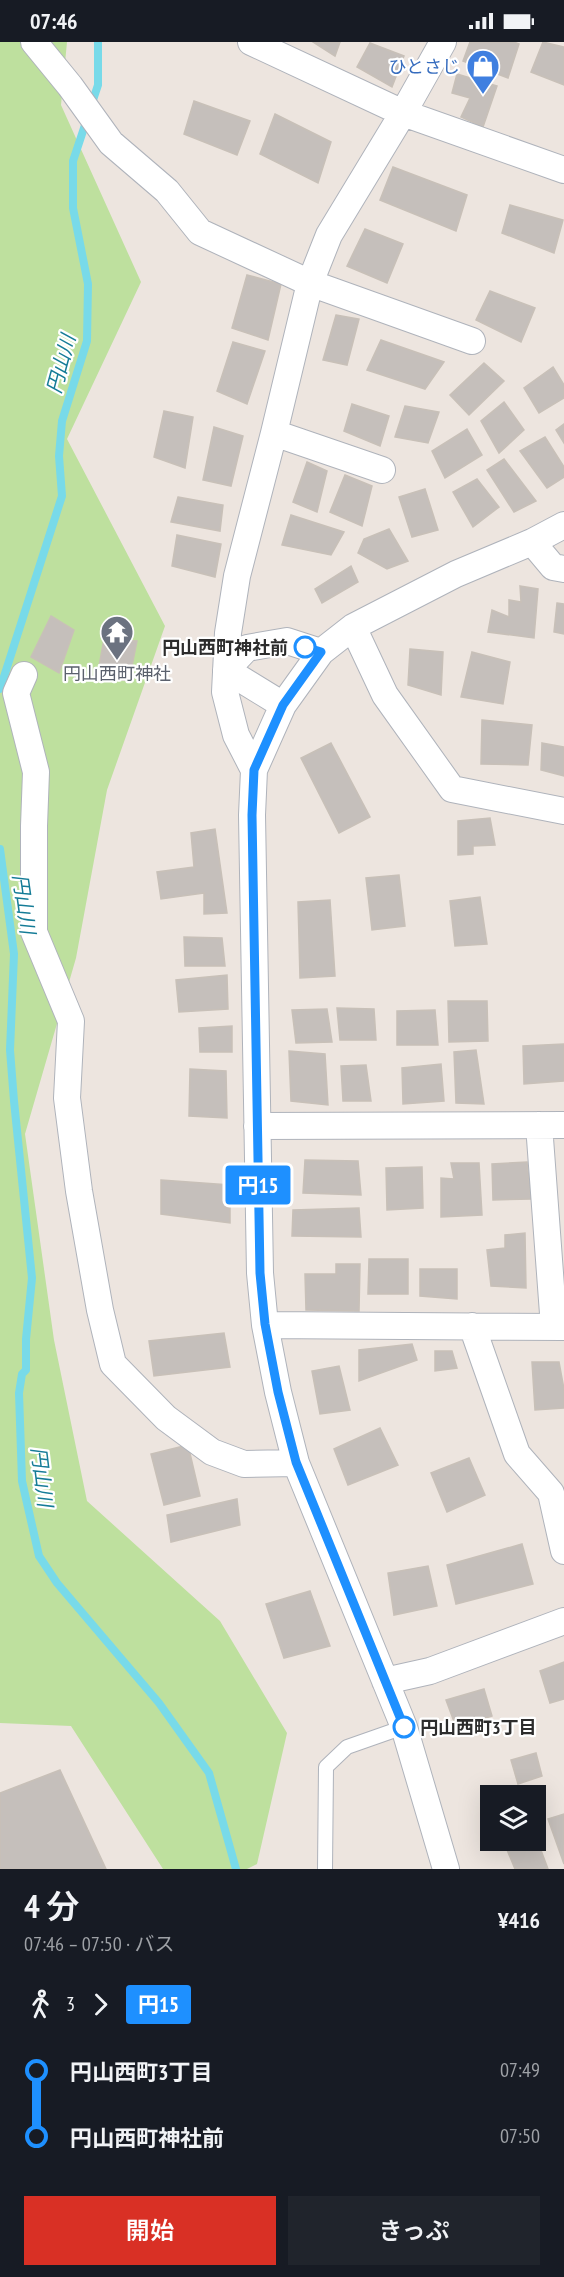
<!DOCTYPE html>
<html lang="ja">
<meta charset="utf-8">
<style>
:root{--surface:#171b24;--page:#20242c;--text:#f1f3f6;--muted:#9ea1a6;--accent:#d93025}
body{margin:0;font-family:"PT Sans Narrow","Noto Sans JP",sans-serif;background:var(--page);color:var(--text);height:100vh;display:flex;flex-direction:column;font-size:22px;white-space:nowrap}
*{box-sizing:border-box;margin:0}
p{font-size:20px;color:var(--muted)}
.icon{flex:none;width:33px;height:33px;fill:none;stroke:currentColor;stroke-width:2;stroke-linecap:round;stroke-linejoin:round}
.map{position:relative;height:1827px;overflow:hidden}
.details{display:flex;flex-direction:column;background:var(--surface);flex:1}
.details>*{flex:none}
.badge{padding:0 12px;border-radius:4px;font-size:21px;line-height:39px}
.fabs{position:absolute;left:480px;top:1743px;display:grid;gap:12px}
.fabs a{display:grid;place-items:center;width:66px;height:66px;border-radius:0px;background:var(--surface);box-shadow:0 6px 24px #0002;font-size:30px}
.map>.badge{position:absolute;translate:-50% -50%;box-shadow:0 0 0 3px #fff}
.legs{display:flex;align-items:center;gap:9px;height:66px;padding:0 24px;font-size:20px}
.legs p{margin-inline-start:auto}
.headline{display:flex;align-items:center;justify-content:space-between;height:102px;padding:0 24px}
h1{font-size:33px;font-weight:600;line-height:45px}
.button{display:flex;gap:12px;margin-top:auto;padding:12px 24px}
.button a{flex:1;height:69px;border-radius:0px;background:var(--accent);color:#fff;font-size:24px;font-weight:600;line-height:69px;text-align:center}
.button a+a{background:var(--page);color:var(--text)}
ul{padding:0 24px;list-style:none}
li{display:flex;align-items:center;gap:21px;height:66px;font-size:22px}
li i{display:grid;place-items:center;width:9px;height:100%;margin:0 8px;background:currentColor}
li i::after{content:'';width:15px;height:15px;margin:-8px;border:4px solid;border-radius:50%;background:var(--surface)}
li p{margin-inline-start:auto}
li:first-child i{background:linear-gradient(#0000 50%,currentColor 0)}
li:last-child i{background:linear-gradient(currentColor 50%,#0000 0)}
.status{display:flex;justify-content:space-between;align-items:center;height:42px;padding:0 30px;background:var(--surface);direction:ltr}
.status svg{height:16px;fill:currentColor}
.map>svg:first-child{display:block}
.green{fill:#bee09e}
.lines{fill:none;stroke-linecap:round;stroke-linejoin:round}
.stream{stroke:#78dae9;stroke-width:8}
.building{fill:#c5bfbb;stroke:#c8c0b8;stroke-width:1.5}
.service-casing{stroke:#afb3bb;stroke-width:16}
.minor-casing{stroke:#afb3bb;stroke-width:28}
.service{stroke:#fff;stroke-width:14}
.minor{stroke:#fff;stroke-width:26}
.line-1-casing{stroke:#fff;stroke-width:14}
.line-1{stroke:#1e90ff;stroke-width:9}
.stop-1-dot{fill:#fff;stroke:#1e90ff;stroke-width:3}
.labels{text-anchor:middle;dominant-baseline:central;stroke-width:4.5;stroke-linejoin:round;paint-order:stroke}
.shop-label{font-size:18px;fill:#366cbe;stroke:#fff;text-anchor:end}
.stop-label{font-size:18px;font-weight:bold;fill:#2c2c2c;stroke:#fff;text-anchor:end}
.worship-label{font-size:18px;fill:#5b616d;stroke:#fff}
.water-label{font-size:20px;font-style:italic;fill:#157c97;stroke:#fff}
</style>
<div class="status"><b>07:46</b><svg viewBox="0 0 49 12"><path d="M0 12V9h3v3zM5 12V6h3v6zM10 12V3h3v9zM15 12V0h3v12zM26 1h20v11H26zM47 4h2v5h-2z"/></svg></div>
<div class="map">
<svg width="564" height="1827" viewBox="0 0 564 1827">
<rect width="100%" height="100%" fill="#ede5df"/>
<!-- green -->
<path class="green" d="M0 0H67L61 63 141 240 67 397 165 584 107 748 76 916 25 1092 54 1298 87 1459 220 1579 287 1691 257 1822 247 1827H163L71 1684 0 1681Z"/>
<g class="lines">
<!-- stream -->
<path class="stream" d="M91 64 98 43V0
M0 647 62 454 59 414 62 379 87 299 88 242 73 166V119L87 77
M0 807 14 912 10 1008 14 1059 32 1236 26 1297V1328L22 1332 19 1351 22 1439 39 1514 57 1541 159 1661 209 1731 236 1827"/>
</g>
<!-- building -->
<path class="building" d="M313 0H340L335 14Z
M470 0H514L519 2 508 36 463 19Z
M543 0 564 5V43L531 30Z
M370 1 404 14 392 45 357 25Z
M457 32 497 44 483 85 461 75 470 56 452 51Z
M194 59 250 79 237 113 184 92Z
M275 72 331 100 318 141 260 112Z
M393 125 467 153 456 189 380 158Z
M510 163 563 178 554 211 502 191Z
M365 187 403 202 387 241 347 224Z
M247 233 281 242 268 298 232 286Z
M490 249 535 266 521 300 476 278Z
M336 273 359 277 347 323 323 318Z
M381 298 444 320 425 347 367 328Z
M233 300 265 309 247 362 217 349Z
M484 321 504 339 469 373 450 353Z
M553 325 564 343V356L539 371 524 346Z
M504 360 524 388 499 411 481 379Z
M352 362 389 374 380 404 344 389Z
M405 364 439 370 428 401 395 395Z
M164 369 193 375 185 426 154 415Z
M564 382V401L556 388Z
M214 385 243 394 231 444 203 438Z
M467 387 482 413 445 436 432 409Z
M545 395 564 425V435L547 446 520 409Z
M504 417 536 459 514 470 487 428Z
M307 420 327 429 317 470 293 460Z
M345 433 372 444 362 484 330 470Z
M477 437 499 465 473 485 453 450Z
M425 447 438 488 412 495 399 455Z
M178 455 223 463 220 489 171 480Z
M291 473 344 490 331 513 282 503Z
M389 487 408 519 387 527 358 511 364 497Z
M177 493 221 502 215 535 172 524Z
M351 524 358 540 322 561 315 547Z
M520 544 538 547 534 596 488 590 492 568 509 575V558L521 560Z
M557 561 564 562V592L554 590Z
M51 574 74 588 59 631 31 615Z
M104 597 137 599 129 639 97 635Z
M410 607 443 610 441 653 408 643Z
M472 610 510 620 503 662 461 655Z
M482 678 532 683 528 723 481 722Z
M331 701 370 775 339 791 301 716Z
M542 701 564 705V734L541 728Z
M490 776 495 803 473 804V812L458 813V779Z
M215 787 227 871 204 872V851L161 857 157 830 194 825 191 791Z
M399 833 405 884 372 888 366 836Z
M480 855 487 902 455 904 450 859Z
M330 858 335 934 300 936 298 860Z
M184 895 222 896 225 924H185Z
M227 933 228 967 179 970 176 938Z
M448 959H487L488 999 449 1000Z
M337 966 374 967 376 998H340Z
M327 967 332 1000 296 1001 292 968Z
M435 968 438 1003H397V969Z
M232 984V1010H200L199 986Z
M564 1002V1039L524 1042 523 1004Z
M476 1008 484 1062 456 1061 454 1010Z
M289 1009 325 1012 328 1063 291 1059Z
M441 1022 444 1059 403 1062 402 1026Z
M366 1023 371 1059H343L341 1024Z
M190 1027 226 1029 227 1076 189 1074Z
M305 1118 358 1119 361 1153 303 1151Z
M527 1120 531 1157 493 1158 492 1122Z
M451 1121H479L482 1173 441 1175V1136L454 1137Z
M422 1125 423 1166 387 1168 386 1126Z
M161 1138 230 1143V1181L161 1172Z
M359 1166 361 1195 292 1194 293 1168Z
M525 1191 526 1246 491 1244 487 1208 505 1206V1193Z
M369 1217H408V1252H368Z
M336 1222H360L359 1269 306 1268 305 1232H336Z
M420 1227H457V1257L420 1254Z
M224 1291 230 1325 154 1334 149 1299Z
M412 1302 417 1318 359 1339V1308Z
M435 1309H452L457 1326 435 1329Z
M532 1320H559L564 1347V1366L535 1368Z
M339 1324 350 1368 320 1372 312 1329Z
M380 1386 398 1423 348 1443 334 1407Z
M188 1403 200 1454 164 1463 151 1412Z
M469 1416 485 1453 447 1470 431 1431Z
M237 1457 240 1483 171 1500 167 1473Z
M522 1502 533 1542 456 1562 447 1523Z
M428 1524 437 1564 394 1573 388 1531Z
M310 1549 330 1604 284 1616 266 1562Z
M564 1620V1657L550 1661 540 1629Z
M484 1647 492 1674 456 1685 446 1658Z
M536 1711 542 1734 518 1742 511 1718Z
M60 1728 106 1827H0V1751Z
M564 1772V1822L548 1777Z
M536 1795 548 1827H515L503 1798H536Z"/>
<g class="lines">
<defs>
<path id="service" d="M325 1827 326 1725 347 1705 404 1685"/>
<path id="minor" d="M34 0 70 44 111 101 167 149 200 190 310 241 472 299
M251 0 403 71 564 128
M274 391 382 428
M532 500 553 525 564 527
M353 585 385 653 452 747 564 769
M226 628 247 606 287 599 321 610
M226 628 283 663
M24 633 16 651 36 730 34 784V890L71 979 67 1056 79 1149 100 1268 113 1322 166 1376 212 1410 244 1422 296 1421
M254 728 236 693 225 650 228 591 237 534 274 391 310 241 329 193 403 71 443 0
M539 1083 554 1285
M257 1084 564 1083
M265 1283 564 1285
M472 1284 517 1412 551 1451 564 1509
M385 1639 430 1629 564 1579
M446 1827 404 1685 296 1421 278 1350 265 1283 260 1231 252 773 254 728 283 663 321 610 353 585 456 532 532 500 564 483"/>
</defs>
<!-- service casing -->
<use href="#service" class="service-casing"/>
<!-- minor casing -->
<use href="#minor" class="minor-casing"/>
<!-- service -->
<use href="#service" class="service"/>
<!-- minor -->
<use href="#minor" class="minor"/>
</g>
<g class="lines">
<defs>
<path id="line-1" d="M305 605 321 610 283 663 254 728 252 773 260 1231 265 1282 278 1350 296 1420 404 1685"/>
</defs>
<!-- line-1 casing -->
<use href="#line-1" class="line-1-casing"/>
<!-- line-1 -->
<use href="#line-1" class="line-1"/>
</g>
<!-- icons -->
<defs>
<symbol id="shop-pin" viewBox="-11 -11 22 30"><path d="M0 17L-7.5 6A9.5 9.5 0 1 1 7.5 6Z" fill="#3f7fe0" stroke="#fff"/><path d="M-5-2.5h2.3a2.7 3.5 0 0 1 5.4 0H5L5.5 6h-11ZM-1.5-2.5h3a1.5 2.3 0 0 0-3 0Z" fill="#fff"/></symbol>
<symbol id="temple-pin" viewBox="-11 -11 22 30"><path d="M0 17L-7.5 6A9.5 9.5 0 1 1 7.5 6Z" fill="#6b7280" stroke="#fff"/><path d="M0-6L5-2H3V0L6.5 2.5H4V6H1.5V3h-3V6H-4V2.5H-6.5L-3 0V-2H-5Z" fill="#fff"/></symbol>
</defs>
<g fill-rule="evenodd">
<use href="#shop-pin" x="464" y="5" width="38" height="52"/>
<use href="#temple-pin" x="98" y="571" width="38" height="52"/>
</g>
<!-- markers -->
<g class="stop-1-dot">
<circle cx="305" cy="605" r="10"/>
<circle cx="404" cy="1685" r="10"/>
</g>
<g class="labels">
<!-- shop labels -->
<g class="shop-label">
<text x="460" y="24">ひとさじ</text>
</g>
<!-- stop labels -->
<g class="stop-label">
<text x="288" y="605">円山西町神社前</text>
<text x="420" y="1685" text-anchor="start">円山西町3丁目</text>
</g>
<!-- worship labels -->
<g class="worship-label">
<text x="117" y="631">円山西町神社</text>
</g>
<!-- water labels -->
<g class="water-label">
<text transform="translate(61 322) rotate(-75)">円山川</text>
<text transform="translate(24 862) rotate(82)">円山川</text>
<text transform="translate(42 1435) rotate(83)">円山川</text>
</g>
</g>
</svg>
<div class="fabs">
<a><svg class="icon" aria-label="layers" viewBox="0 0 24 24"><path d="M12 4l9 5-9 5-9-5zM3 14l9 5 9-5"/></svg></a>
</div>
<b class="badge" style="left:258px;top:1143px;background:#1e90ff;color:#fff">円15</b>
</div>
<section class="details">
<div class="headline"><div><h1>4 分</h1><p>07:46 – 07:50 · バス</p></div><b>¥416</b></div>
<div class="legs"><svg class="icon" aria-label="walk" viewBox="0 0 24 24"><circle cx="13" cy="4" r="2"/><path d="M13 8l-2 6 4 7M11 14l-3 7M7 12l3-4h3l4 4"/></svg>3<svg class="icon" aria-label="forward" viewBox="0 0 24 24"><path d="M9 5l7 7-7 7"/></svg><b class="badge" style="background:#1e90ff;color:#fff">円15</b></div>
<ul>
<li><i style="color:#1e90ff"></i><b>円山西町3丁目</b><p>07:49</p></li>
<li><i style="color:#1e90ff"></i><b>円山西町神社前</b><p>07:50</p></li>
</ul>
<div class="button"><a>開始</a><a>きっぷ</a></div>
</section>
